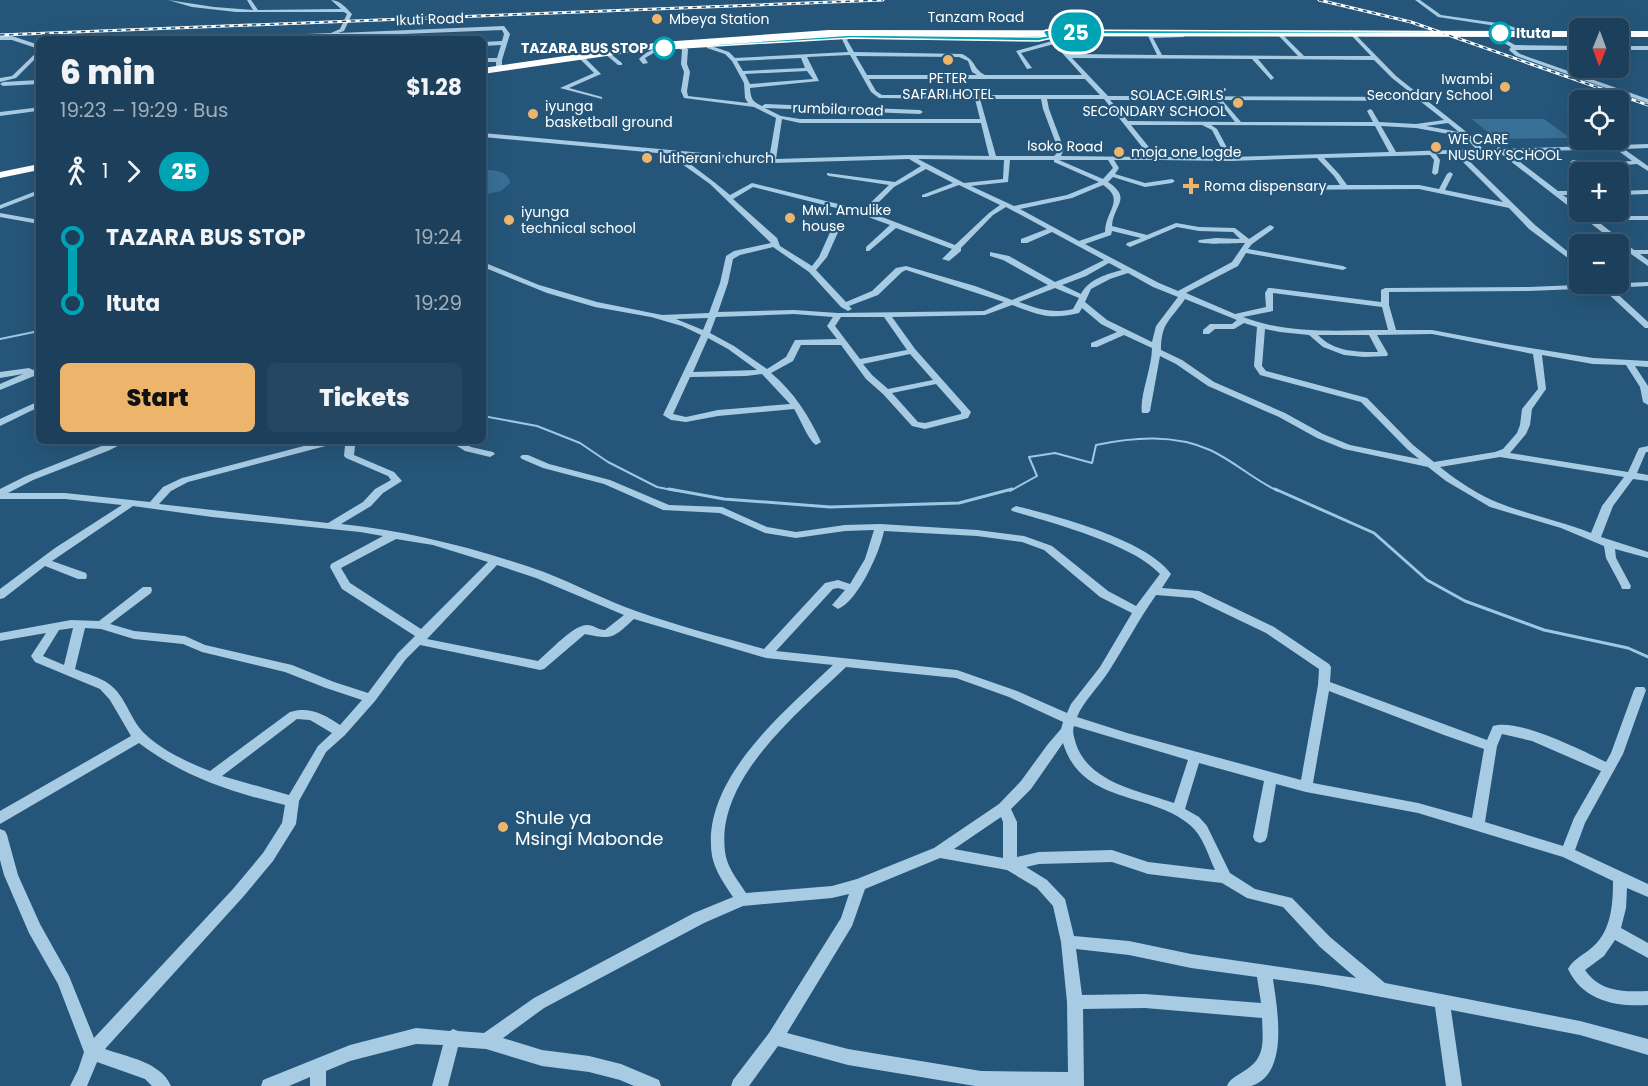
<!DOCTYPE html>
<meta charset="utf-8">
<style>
:root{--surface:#1c405b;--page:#254761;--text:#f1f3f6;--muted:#a0afbb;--line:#3a5971;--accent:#edb56c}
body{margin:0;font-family:Poppins,sans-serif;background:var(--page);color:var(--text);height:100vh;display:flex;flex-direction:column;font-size:22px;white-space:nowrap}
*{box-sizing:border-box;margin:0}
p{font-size:20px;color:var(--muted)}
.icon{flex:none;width:33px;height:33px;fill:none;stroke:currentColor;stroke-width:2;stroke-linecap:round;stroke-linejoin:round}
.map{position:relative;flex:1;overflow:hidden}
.panel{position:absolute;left:36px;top:36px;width:450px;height:408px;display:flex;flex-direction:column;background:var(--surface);border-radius:9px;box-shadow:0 6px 24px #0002,0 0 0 2px var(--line)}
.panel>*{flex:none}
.badge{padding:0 12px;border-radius:20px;font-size:21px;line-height:39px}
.needle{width:39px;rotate:181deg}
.fabs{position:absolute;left:1569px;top:18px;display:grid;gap:12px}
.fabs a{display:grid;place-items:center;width:60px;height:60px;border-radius:9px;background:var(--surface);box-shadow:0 6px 24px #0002,0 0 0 2px var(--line);font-size:30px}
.map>.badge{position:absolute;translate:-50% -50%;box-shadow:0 0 0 3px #fff}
.legs{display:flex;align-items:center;gap:9px;height:66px;padding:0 24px;font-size:20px}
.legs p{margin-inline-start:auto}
.summary{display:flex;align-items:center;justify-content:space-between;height:102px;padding:0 24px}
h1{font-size:33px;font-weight:800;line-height:45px}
.primary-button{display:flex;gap:12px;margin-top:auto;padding:12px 24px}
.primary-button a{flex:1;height:69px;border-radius:9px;background:var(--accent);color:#111;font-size:24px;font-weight:800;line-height:69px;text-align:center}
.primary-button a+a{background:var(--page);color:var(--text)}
ul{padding:0 24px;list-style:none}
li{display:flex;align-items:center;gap:21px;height:66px;font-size:22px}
li i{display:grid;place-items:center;width:9px;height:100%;margin:0 8px;background:currentColor}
li i::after{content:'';width:15px;height:15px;margin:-8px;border:4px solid;border-radius:50%;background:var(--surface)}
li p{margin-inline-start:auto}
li:first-child i{background:linear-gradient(#0000 50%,currentColor 0)}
li:last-child i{background:linear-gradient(currentColor 50%,#0000 0)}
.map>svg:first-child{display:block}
.green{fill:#397096}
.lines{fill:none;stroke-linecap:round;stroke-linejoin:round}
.stream-far1{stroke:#9cc8e4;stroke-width:2}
.stream{stroke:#9cc8e4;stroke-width:3}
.minor{fill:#a8cbe4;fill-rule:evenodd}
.highway{fill:#fff;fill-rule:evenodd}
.rail-casing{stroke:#fff;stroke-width:3}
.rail{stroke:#255679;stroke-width:1.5;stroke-dasharray:4.5;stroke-linecap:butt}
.line-1{fill:#00a3b4;stroke:#fff;stroke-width:1.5}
.poi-dot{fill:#edb56c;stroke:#255679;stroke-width:2}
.stop-1-dot{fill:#fff;stroke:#00a3b4;stroke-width:3}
.labels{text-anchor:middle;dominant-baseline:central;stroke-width:4.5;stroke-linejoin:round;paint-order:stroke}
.far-street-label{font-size:14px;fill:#fff;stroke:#255679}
.far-poi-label{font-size:14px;fill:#fff;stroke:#255679;text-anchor:start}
.far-stop-label{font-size:14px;font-weight:bold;fill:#fff;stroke:#255679;text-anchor:start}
.near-poi-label{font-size:18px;fill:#fff;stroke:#255679;text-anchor:start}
</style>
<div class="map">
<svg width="1648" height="1086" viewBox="0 0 1648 1086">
<rect width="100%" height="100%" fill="#255679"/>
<!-- green -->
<path class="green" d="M1472 119H1544L1570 138 1496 139Z
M483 170C494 170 508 170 510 183L501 191 483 195Z"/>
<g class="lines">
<!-- stream-far1 -->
<path class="stream-far1" d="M0 339 39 331
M483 416 537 426 580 443 608 462 657 487 677 491
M1010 491 1037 476 1029 457 1055 453 1092 463 1096 445C1134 437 1174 434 1210 450 1234 461 1254 480 1278 491"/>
<!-- stream -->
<path class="stream" d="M669 489 724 499 830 507 959 503 1012 489
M1275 489 1374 533 1427 580 1465 601 1544 630 1628 648 1648 657"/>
<!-- minor -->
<path class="minor" d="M168 0 214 7 253 10 247 0H251L258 10 341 9 331 0C340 0 347 9 352 14L344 31 338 33 504 26 510 34 502 60V68L499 70 496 68V62H483V58H497L501 45 483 46V42L502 41 504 34 502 30 328 37 320 39H227L230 37 331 33 340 29 347 14 344 12H236L192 7Z
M1415 0H1420L1441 15 1504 24 1534 34 1531 36 1503 27 1438 17Z
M1046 30 1069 54 1157 55 1148 36 1182 34 1184 37 1153 38 1162 55 1298 56 1277 34 1279 31 1304 56H1371L1349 33 1351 30 1396 76 1469 134 1483 149H1496L1499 147 1503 149 1648 144V148L1624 149 1648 166V171L1637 164 1613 166 1573 164 1570 162 1573 160 1613 162 1632 161 1616 149 1507 152 1558 191H1580V195H1563L1580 207V212H1585L1590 216H1648V220H1596L1634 250H1648V254H1640L1648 260V266L1631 254H1618V250H1625L1500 153 1462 154 1535 225 1567 251H1580V255H1572L1580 261V267L1529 229 1509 208 1419 189 1259 190 1256 188 1259 186 1340 185 1334 176 1317 158 1230 161 1159 160 1156 162 1153 160H1114L1119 168 1115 174 1145 183 1172 179 1175 181 1172 183 1145 187 1113 177 1108 182C1133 199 1113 205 1112 226L1147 235 1176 223 1199 227 1235 228 1249 239 1270 225 1274 227 1273 229 1252 244 1248 249 1343 266 1347 268 1343 270 1246 253 1238 266 1186 293 1235 314 1266 307 1265 293 1268 288H1271L1381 302V290L1385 288 1529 287 1648 282V286L1611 288 1648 322V328H1645L1602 288 1529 291 1389 292V305L1396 330H1432L1506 344 1593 358 1648 361V367L1635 366 1648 386V405L1643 402 1640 387 1626 365 1593 364 1542 355 1546 389 1532 409 1530 425 1526 434 1510 453 1628 472 1639 448 1648 446V452H1646L1637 473 1648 475V481L1633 479 1613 506 1601 537 1648 552V558L1615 549 1616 558 1631 586 1630 589H1622L1621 586 1606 558 1604 546 1561 528 1490 507 1446 481 1428 467 1344 449 1317 438 1279 417 1208 386 1176 364 1160 356 1150 411 1148 413H1142C1139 397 1152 368 1152 348L1124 335 1097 347H1091V343L1117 332 1101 324 1082 308 1079 313C1049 320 1040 315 1012 305L985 315 892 317 915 349 971 412 968 418 925 429 912 426 883 394 866 379 841 345H801L793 361 771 373C794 392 809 416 821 442L816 445C808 440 800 418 794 409L718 416 686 422 671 420 663 415 701 335 682 326 651 317 595 307 547 293 483 267V262L539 285 597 302 662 315 709 313 720 283 726 256 734 251 771 243 710 184 668 154 483 137V133L769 159 776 118 754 107 684 98 681 91 684 72 681 64 682 50 675 46V48L659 50 645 58 648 63 643 64 639 59C648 49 661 46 675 46L672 44 675 42 688 49 687 64 690 72 687 91 688 96 748 103 745 98 744 83 732 61 725 54 707 48V46L697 47V45L721 42V44L711 46 729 52 735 58 848 52 842 39 775 41 777 38 847 35 1039 37 1047 36 1043 32ZM848 39 1039 41 1049 39 1052 41 1016 51 1027 69 1032 68 1021 53 1054 44 1082 75H985C972 68 977 61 962 54L854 52 847 40ZM850 55 871 92 879 98 975 99 980 119H800L781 116 765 108 920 114 923 112 920 110 765 104 762 106C752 101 751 99 750 88L819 81 807 57ZM856 56 959 57 968 61 972 72 977 75H867ZM801 58 805 68 743 71 737 61ZM1072 58 1252 59 1271 80 1274 78 1258 59 1374 60 1392 78 1416 97 1108 96ZM807 71 813 79 750 84 745 74ZM869 79H1085L1100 95H882L876 91ZM980 99H1041L1043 109 1058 149 1057 153 1054 156H996ZM1047 99H1104L1150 157 1061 156 1064 149 1049 109ZM1110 100H1213L1221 104 1235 122 1128 121ZM1222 100 1420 101 1444 120 1416 124 1379 122 1372 110 1370 109 1367 111 1373 122H1241ZM782 119 800 123H981L989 156 909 155 776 159ZM1448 123 1459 132 1426 126ZM1131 125H1202L1212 130 1226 157H1157ZM1211 125 1375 126 1389 152 1232 157 1217 129ZM1381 126 1416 128 1465 137 1476 149 1396 152ZM677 154 772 163 909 159 921 166 895 182 827 173V175L829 176 889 185 863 210 752 183 730 195 714 182ZM1436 154H1455L1503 202 1445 190 1453 174 1450 172 1447 174 1439 189 1419 185H1347L1339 174 1324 158 1430 155 1434 160 1432 173 1435 175 1438 173 1440 160ZM918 159 1004 160 1003 179 964 183ZM1010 160H1054V162L1099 182 1067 195 1014 206 971 186 1008 182ZM1059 160H1108L1113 168 1103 179ZM926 169 953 183 922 195V197H926L959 185 1000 205 989 213 955 245 869 212 894 187ZM1103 185C1126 200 1105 211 1105 232L1079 241 1020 209 1072 198ZM753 187 860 214 890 225 866 247V251H869L896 228 952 249 942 259 949 261 961 251V248L993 215 1006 207 1047 229 1021 239V243H1027L1052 232 1104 260 1080 272 1055 282 1009 256 990 252V256L1003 260 1048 285 1012 300 975 286 906 266 896 268 872 291 846 302 816 270 827 257 839 230 838 228 831 230 819 257 812 266 780 246 777 238 733 199ZM1177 227 1199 231 1233 232 1240 239 1216 238 1199 240 1198 242C1204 245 1235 243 1245 243L1232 262 1178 291 1159 283 1085 244 1111 235 1112 231 1141 238 1127 243 1126 245 1130 247ZM773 247 809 272 841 307 848 311 852 309 849 306 878 295 902 272 906 270 1004 302 984 311 838 313 794 310 718 312 728 283 733 259 740 255ZM1109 263 1122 270C1107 274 1089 279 1081 294L1062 285 1086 276ZM1128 273 1153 287 1178 297 1156 326 1152 342 1107 320 1085 302 1091 289 1110 279ZM1055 288 1079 298 1073 309C1053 314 1038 309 1019 302ZM1273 293 1382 307 1388 330C1340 330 1289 335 1243 317L1273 311ZM1185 299 1237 320 1232 324H1210L1203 330V334H1209L1215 329H1234L1244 323 1257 327 1254 366 1260 375 1361 402 1407 449 1419 459 1350 445 1323 434 1285 413 1214 382 1182 360 1161 350C1161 322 1171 320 1185 299ZM794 314 833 317 827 326 837 339 795 340 786 357 767 369 734 346 710 333 716 317ZM841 317H884L907 350 860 359 835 326ZM708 318 703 330 676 319ZM1265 329 1280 332 1309 335 1323 347 1344 355 1364 357 1387 356 1388 354 1377 335 1432 334 1533 354 1538 389 1522 409 1520 425 1517 433 1503 449 1495 452 1434 462 1413 445 1367 398 1266 371 1262 366ZM1318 335H1369L1378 352C1357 352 1334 352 1318 335ZM708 338 728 349 757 370 693 372ZM910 354 933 380 888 389 872 375 863 364ZM762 374 790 404 718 410 686 417 673 414 690 377 746 376ZM936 384 961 412V414L925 423 918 422 892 393ZM1500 457 1624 477 1602 506 1591 533C1561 521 1529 515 1499 503 1480 496 1456 480 1440 467Z
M1483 32 1501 37 1515 45 1580 46V50H1515L1520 54 1648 99V103L1516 56 1509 50 1511 47 1497 39 1481 35Z
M0 36H12L39 45V49L12 40H0Z
M1618 46H1648V50H1618Z
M39 50V55L16 78 0 82V78L12 76Z
M606 50 622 63V65H618L604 53Z
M578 55H582L601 74 569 88 602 97V99L560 88 594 73 578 57Z
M39 80V84L3 86 0 84 3 82Z
M39 105V110L37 111 0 116V112L33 108Z
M39 190V194L0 209V205Z
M1648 190V194L1618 195V191Z
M0 213 39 220V224L0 217Z
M29 368 33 370 39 368V374L0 390V384L23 374 0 378V372Z
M39 401V407L0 426V419Z
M114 441H127L110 450 33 480 8 493H65L150 502 163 487 182 478 323 441H339L337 443 188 482 171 491 159 504 328 523 363 502 375 489 391 480 388 476 346 458 344 456 345 446 342 441H352L355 446 354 455 394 472 402 481 383 493 371 506 341 524C410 531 478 549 544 572 575 584 605 600 636 611 678 626 721 637 764 649L825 583 838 580 850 584 865 559 874 530 845 531 796 538 765 533 720 513 663 510 604 484 543 468 522 459 520 457 522 455H528L549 464 610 480 669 505 722 507 767 527 796 532 845 525 880 524 977 530 1024 536 1052 546 1108 591 1136 606 1160 574C1135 545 1051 522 1012 511L1011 509 1016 506C1057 516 1147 540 1171 574L1162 588 1199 591 1274 627 1329 664 1331 667 1330 682 1487 740 1493 726C1518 718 1581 750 1606 762L1611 753 1634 690 1636 687H1644L1646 690 1623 754 1585 823 1575 850 1648 884V897L1627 888 1626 908 1621 928 1648 943V958L1615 940 1604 956 1585 970C1600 992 1624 992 1648 991V1005C1616 1007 1583 1001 1568 969 1573 960 1581 956 1589 950 1611 934 1613 906 1613 881L1563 857 1418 813 1306 792 1276 784 1267 837 1265 841 1260 843 1255 841 1253 837 1264 781 1199 763 1185 809 1199 817 1207 826 1230 873 1255 889 1292 898 1330 937 1385 983 1580 1021 1648 1039V1055L1580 1035 1451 1010 1462 1086H1446L1435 1007 1317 985 1273 979C1277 1008 1290 1074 1251 1086 1244 1086 1234 1086 1227 1086 1230 1079 1235 1077 1241 1073 1266 1059 1263 1044 1262 1018L1145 1008 1083 1009 1084 1086H975L848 1065 778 1046 749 1086H731L733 1080 769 1033 841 918 849 894 832 898 743 906 704 923 544 1008 503 1038 542 1050 589 1056 621 1064 659 1080 661 1086H634L620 1080 589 1072 542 1066 486 1049 458 1047 448 1086H432L443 1045 416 1044 350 1061 326 1071V1086H310V1077L289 1086H261L263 1080 350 1045 416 1028 450 1031 453 1029 458 1031 484 1033 534 998 694 913 733 897C725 885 715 871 712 856 700 780 784 712 833 665L766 658 634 619C613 638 613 640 585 634L544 669 540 670 420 645 406 659 375 701 345 735 326 752 299 801 296 824 273 861 243 897 105 1049C127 1057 161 1062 171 1086H152L145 1079 97 1062 87 1086H70L78 1070 84 1052 58 984 29 933 4 875 0 860V829L5 831 7 835 18 875 40 924 69 976 94 1038 233 889 263 853 282 823 285 805C233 793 182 776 139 743L0 824V811L131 736 110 700 100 689 35 662 31 656 46 633 0 641V633L71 620 99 621 143 587H151L152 590 151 593 110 624 134 631 185 636 205 645 292 665 334 682 368 693 398 653 415 636 342 589 330 567 331 564 383 536 360 532 212 517 133 506 52 561 86 573 87 576 86 579H78L45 566 4 598 0 599V589L55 548 122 505 65 499H0V489L26 476ZM884 531 977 536 1022 542 1044 550 1100 597 1132 613 1100 667 1071 704 1067 713 1017 691 957 670 776 651 833 589 838 588 845 590 832 605 838 609C858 601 880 552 884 531ZM396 539 433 545 488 562 421 629 350 583 341 568ZM497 565 536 578 624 615 605 630C598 630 594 625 587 625 573 625 549 652 538 661L427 639ZM1156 595 1193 598 1266 633 1319 669 1318 685 1301 780 1127 733 1077 717C1084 700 1099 687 1109 671 1125 646 1139 619 1156 595ZM73 628 64 665 43 656 59 630ZM85 628 101 629 134 639 183 644 202 652 285 672 326 688 362 700 340 725C324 714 309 706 290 712L210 771C187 762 163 751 145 734 130 720 126 696 109 684 100 677 86 674 75 669ZM846 667 956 678 1009 697 1063 722 1061 729 1048 744 1021 781 999 804 934 848 857 879 832 886 746 893C739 882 729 870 726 857 711 782 798 713 846 667ZM1329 691 1444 735 1484 749 1472 818 1418 803 1313 783ZM297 719 310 720 332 733 318 746 289 795 222 776ZM1074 726 1188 760 1174 803C1140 791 1089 783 1076 744 1074 737 1072 732 1074 726ZM1502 734 1532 741 1601 771 1574 818 1563 846 1485 822 1497 746ZM1063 743C1082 805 1150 791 1190 825 1203 836 1208 855 1215 870L1148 862 1112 850 1039 852 1017 857V822L1011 809 1031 789ZM1001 817 1003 822V858L954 849ZM940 858 1007 870 1037 888 1053 906 1061 942 1067 1002 1068 1072 981 1071 848 1049 787 1033 852 926 865 889ZM1112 862 1148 874 1222 883 1247 898 1283 907 1320 947 1356 978 1191 954 1129 941 1074 936 1065 899 1047 880 1026 867 1039 864ZM1076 949 1129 955 1191 968 1257 977 1261 1003 1145 994 1082 995Z
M449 441H461L471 447 493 452 495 454 490 457 465 451Z"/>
<!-- highway -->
<path class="highway" d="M829 30 1580 31V37L829 36 662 48 483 74V68L662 42Z
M1618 31H1648V37H1618Z
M39 164V170L0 178V172Z"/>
<defs>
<path id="rail" d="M1319 0 1411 22 1648 105
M0 35 883 0"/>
</defs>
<!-- rail casing -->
<use href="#rail" class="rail-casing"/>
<!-- rail -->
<use href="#rail" class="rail"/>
</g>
<!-- line-1 -->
<path class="line-1" d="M1046 30 1500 32 1503 33 1050 34 1052 38 1039 41 851 38 664 49 661 48 851 35 1039 37 1046 36 1043 32Z"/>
<!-- markers -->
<g class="poi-dot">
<circle cx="657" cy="19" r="6"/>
<circle cx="948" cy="60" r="6"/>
<circle cx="1505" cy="87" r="6"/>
<circle cx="1238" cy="103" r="6"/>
<circle cx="533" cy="114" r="6"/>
<circle cx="1436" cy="147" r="6"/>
<circle cx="1119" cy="152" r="6"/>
<circle cx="647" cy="158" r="6"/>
<path d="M1188 177h6v6h6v6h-6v6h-6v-6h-6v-6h6z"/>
<circle cx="790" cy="218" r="6"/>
<circle cx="509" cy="220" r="6"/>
<circle cx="503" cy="827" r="6"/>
</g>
<g class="stop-1-dot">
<circle cx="1500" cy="33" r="10"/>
<circle cx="664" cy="48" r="10"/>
</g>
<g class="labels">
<!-- far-street labels -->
<g class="far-street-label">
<text x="976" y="17">Tanzam Road</text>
<text transform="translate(430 19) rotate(-2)">Ikuti Road</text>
<text transform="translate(838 109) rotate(2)">rumbila road</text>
<text transform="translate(1065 146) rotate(1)">Isoko Road</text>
</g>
<!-- far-poi labels -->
<g class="far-poi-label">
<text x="669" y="19">Mbeya Station</text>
<text x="948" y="78" text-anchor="middle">PETER<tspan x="948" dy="16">SAFARI HOTEL</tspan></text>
<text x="1493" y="79" text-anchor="end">Iwambi<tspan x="1493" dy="16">Secondary School</tspan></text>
<text x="1226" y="95" text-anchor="end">SOLACE GIRLS'<tspan x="1226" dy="16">SECONDARY SCHOOL</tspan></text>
<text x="545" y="106">iyunga<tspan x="545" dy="16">basketball ground</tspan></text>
<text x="1448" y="139">WE CARE<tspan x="1448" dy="16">NUSURY SCHOOL</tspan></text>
<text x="1131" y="152">moja one logde</text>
<text x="659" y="158">lutherani church</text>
<text x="1204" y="186">Roma dispensary</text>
<text x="802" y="210">Mwl. Amulike<tspan x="802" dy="16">house</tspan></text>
<text x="521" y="212">iyunga<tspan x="521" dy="16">technical school</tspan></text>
</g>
<!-- far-stop labels -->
<g class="far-stop-label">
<text x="1516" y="33">Ituta</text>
<text x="648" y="48" text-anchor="end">TAZARA BUS STOP</text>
</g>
<!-- near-poi labels -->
<g class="near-poi-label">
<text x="515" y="817">Shule ya<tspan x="515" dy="21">Msingi Mabonde</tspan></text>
</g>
</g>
</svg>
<div class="fabs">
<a><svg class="needle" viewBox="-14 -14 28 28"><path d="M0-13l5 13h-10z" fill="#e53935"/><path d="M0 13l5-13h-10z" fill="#a0afbb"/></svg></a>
<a><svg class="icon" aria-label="locate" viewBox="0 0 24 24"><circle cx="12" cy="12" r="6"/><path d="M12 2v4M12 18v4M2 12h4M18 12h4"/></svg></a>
<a>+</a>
<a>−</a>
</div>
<b class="badge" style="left:1076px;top:32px;background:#00a3b4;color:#fff">25</b>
<section class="panel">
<div class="summary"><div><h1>6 min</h1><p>19:23 – 19:29 · Bus</p></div><b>$1.28</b></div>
<div class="legs"><svg class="icon" aria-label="walk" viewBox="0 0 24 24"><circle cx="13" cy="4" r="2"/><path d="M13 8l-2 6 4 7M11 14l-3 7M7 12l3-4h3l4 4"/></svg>1<svg class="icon" aria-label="forward" viewBox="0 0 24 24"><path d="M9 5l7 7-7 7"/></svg><b class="badge" style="background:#00a3b4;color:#fff">25</b></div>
<ul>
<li><i style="color:#00a3b4"></i><b>TAZARA BUS STOP</b><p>19:24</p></li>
<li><i style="color:#00a3b4"></i><b>Ituta</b><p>19:29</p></li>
</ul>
<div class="primary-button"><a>Start</a><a>Tickets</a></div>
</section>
</div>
